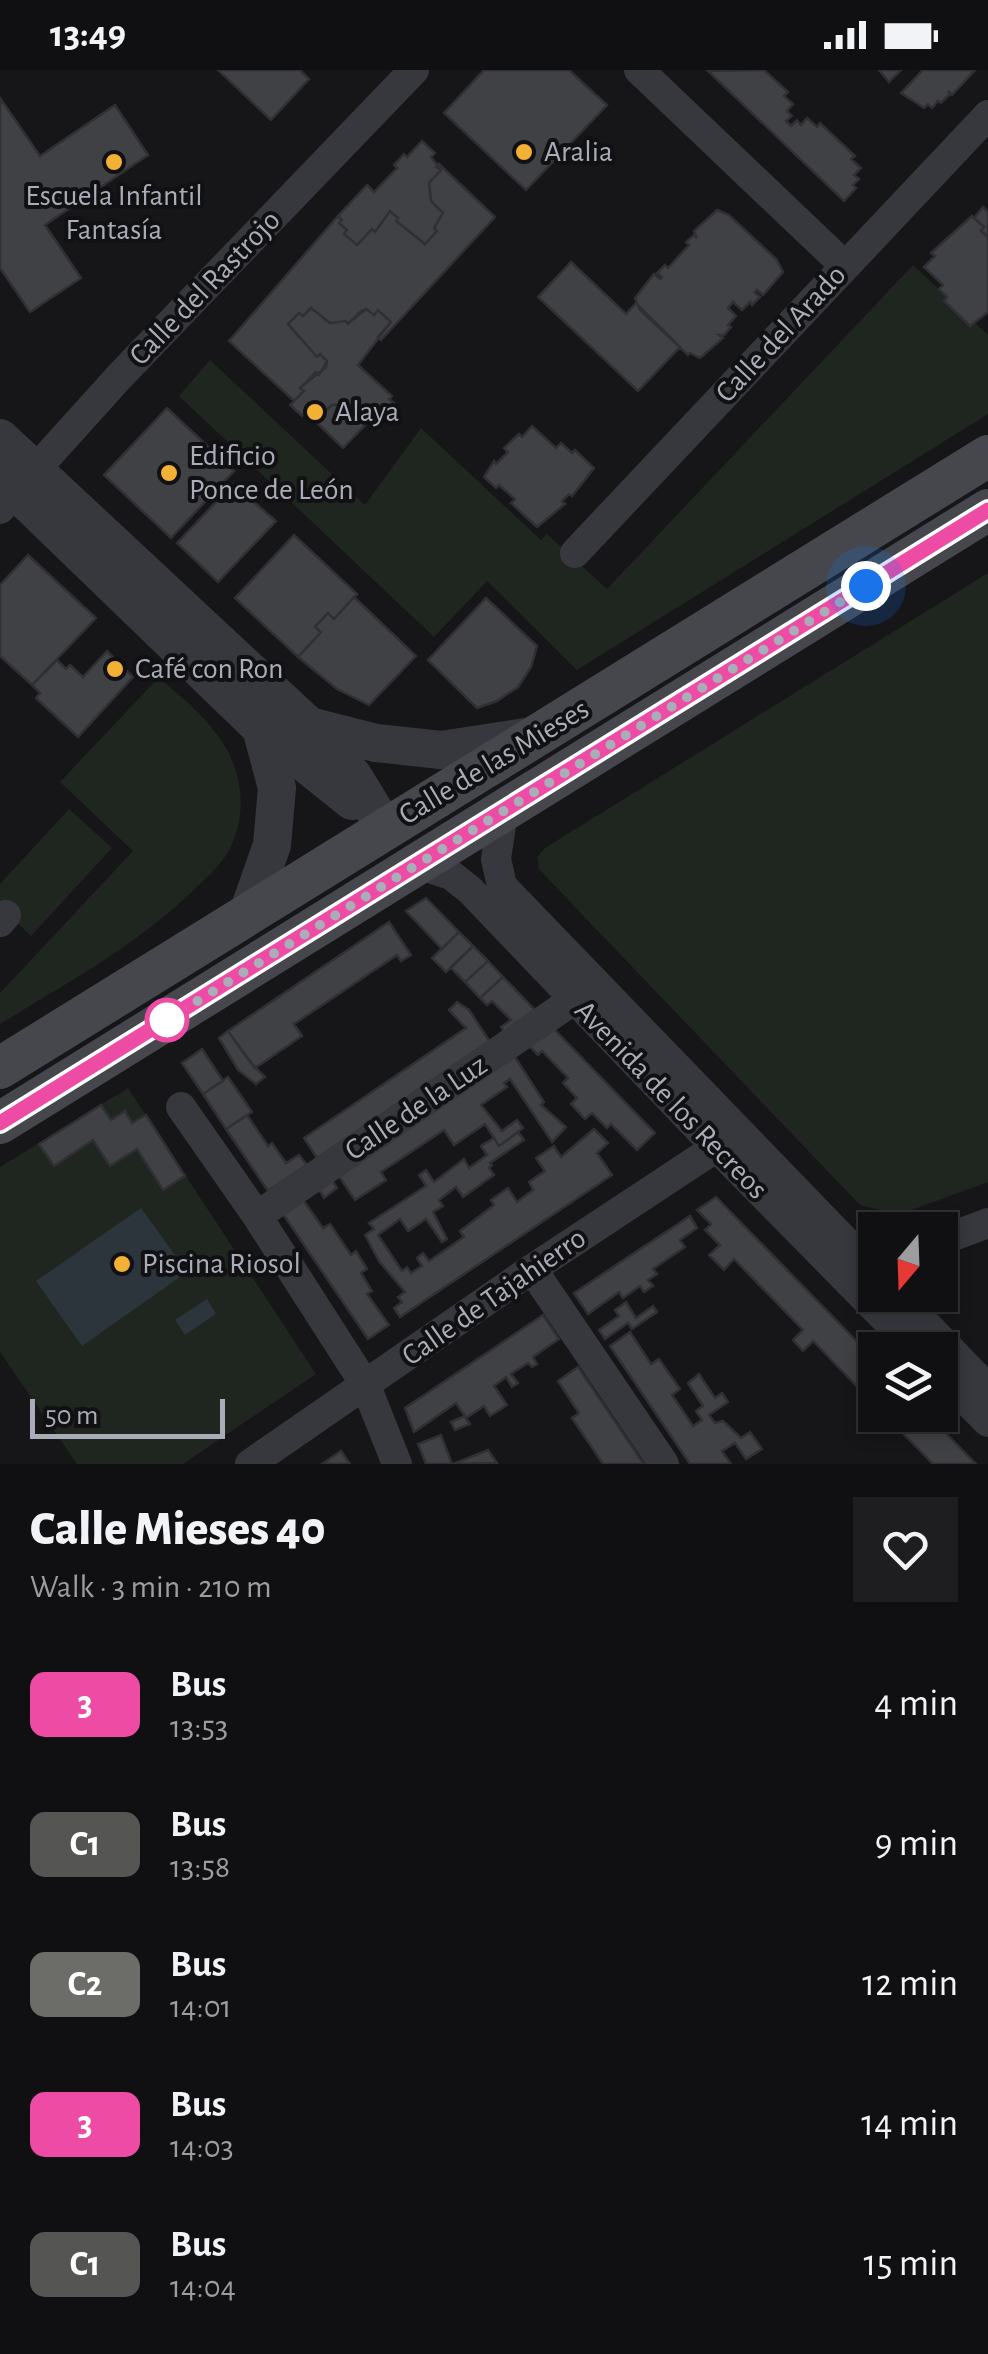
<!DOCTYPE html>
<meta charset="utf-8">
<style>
:root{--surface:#101012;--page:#1e1e20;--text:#f1f3f6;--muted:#9c9d9f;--line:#303032}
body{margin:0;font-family:"Alegreya Sans",sans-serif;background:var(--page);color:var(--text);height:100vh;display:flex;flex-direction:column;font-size:38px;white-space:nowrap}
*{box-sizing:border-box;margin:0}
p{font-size:32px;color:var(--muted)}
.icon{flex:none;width:55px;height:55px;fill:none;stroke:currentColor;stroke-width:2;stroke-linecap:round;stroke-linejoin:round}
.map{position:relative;height:1394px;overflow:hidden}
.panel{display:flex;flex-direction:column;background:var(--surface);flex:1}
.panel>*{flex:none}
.badge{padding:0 20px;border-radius:15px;font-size:35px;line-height:65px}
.needle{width:65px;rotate:199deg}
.tools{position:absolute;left:858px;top:1142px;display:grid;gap:20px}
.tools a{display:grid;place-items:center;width:100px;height:100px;border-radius:0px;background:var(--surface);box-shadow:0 5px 15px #0003,0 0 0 2px var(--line);font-size:50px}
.scale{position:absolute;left:30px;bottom:25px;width:195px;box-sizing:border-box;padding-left:10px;border:5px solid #a8adb8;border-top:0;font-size:28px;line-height:35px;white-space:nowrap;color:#a8adb8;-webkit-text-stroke:8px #111113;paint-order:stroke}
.you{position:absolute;width:50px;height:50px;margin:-25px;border:8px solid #fff;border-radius:50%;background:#1a73e8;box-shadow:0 0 0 15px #1a73e833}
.map>.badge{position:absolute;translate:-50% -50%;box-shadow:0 0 0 5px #fff}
.round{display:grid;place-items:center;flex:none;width:105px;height:105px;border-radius:0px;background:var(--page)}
.headline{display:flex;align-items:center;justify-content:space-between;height:170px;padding:0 30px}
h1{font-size:48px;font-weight:800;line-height:75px}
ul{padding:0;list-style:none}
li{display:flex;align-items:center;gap:30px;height:140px;padding:0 30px}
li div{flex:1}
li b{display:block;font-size:38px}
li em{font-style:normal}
li .badge{min-width:110px;font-weight:700;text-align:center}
.status{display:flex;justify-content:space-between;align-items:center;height:70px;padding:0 50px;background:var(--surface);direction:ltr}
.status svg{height:28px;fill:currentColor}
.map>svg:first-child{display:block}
.green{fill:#1e261f}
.water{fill:#2c353c}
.building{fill:#404145;stroke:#303034;stroke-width:2.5}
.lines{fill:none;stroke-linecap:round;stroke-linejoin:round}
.minor{stroke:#37383d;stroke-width:30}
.tertiary{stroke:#37383d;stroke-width:38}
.secondary{stroke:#45474d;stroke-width:42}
.line-casing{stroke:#fff;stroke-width:22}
.line{stroke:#ee4ba4;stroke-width:15}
.walk{stroke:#a8adb8;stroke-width:10;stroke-dasharray:0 18}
.poi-dot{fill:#f2b134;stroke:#111113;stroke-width:4}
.stop-dot{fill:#fff;stroke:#ee4ba4;stroke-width:5}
.labels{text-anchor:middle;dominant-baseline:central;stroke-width:8;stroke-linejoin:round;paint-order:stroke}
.poi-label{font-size:30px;fill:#a8adb8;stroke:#111113;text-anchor:start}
.street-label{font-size:30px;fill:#a8adb8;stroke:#111113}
</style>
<div class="status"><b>13:49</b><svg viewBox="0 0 49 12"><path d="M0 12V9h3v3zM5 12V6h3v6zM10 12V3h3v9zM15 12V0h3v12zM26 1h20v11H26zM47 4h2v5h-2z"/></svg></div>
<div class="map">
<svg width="988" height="1394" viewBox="0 0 988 1394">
<rect width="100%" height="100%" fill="#161618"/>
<!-- green -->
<path class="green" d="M913 195 988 265V344L577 600 487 511 434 567 179 326 210 290 365 435 421 358 541 470 547 464 607 519Z
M988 503V1112L898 1145 860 1135 551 812 539 799 537 787 545 778Z
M159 607C182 628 210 650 226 678 244 709 246 749 229 780 222 794 210 804 199 815 142 872 69 912 0 954V923L133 781 60 712Z
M69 739 112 778 31 866 0 837V814Z
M128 1018 316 1304 183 1394H77L0 1282V1097Z"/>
<!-- water -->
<path class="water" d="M141 1138 187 1202 82 1276 36 1211Z
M207 1229 216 1244 185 1265 175 1250Z"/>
<!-- building -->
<path class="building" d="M218 0H300L309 9 271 50Z
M484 0H569L607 35 526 120 444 43Z
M764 0 788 22 784 26 793 34 787 41 792 46 786 51 791 56 797 50 801 55 807 48 817 57 820 53 855 86 851 89 861 98 854 105 859 109 853 115 856 118 844 131 708 1Z
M879 0H901L889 12Z
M923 0H975L952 25 948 21 950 24 941 33 938 31 932 38 928 34 924 38 901 23Z
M0 28 40 86 115 35 148 85 45 155 81 208 30 242 0 198Z
M422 71 435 83 431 87 441 100 429 113 431 131 443 143 434 158 437 161 425 174 396 151 398 148 390 141 375 162 372 159 357 175 344 164 347 160 339 153 342 150 338 146 367 115 374 122 397 98 394 95 404 84 407 87Z
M439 94 495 147 381 270 378 267 391 252 378 240 374 245 366 239 361 241 348 254 346 251 330 253 311 238 303 246 299 243 288 254 317 287 320 284 327 291 319 305 316 302 300 318 304 321 294 331 229 271 338 146 342 150 339 153 347 160 344 164 357 175 372 159 375 162 390 141 398 148 396 151 425 174 437 161 434 158 443 143 431 131 429 113 441 100 436 97Z
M983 137 988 142V167L981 161 984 157 974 148Z
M717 140 729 145 777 190 783 202 763 225 757 220 755 222 760 227 752 235 750 232 742 240 733 232 728 238 736 246 728 255 731 257 724 265H719L723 268 700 288 690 283 688 285 640 240 635 228 654 204 660 209 662 207 657 203 665 195 668 198 689 175 686 172 694 165 697 168 694 161Z
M972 146 984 157 981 161 988 167V242L970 256 944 231 947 227 939 219 943 215 924 197 935 186 931 183Z
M571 192 626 244 636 233 680 277 638 321 538 227Z
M311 238 330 253 346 251 348 254 366 239 374 245 378 240 391 252 358 295 392 326 389 329 394 333 382 346 377 342 370 350 364 349 349 334 332 335 314 350 305 342 302 346 290 335 304 321 300 318 326 297 327 291 320 284 317 287 288 254 299 243 303 246Z
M349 334 364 349 370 350 343 378 314 350 332 335Z
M167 338 234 401 171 468 104 405Z
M532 356 556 378 561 373 572 383 575 380 594 398 572 426 569 424 562 431 565 434 537 457 511 433 515 429 499 415 496 418 484 407 494 391 496 394 508 382 504 378 519 364 522 367Z
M233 414 276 451 218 512 177 473Z
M294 465 357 524 334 549 328 543 315 557 321 562 298 587 235 528Z
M28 485 96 548 32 615 0 586V515Z
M354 527 416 586 369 635 337 619 298 587 321 562 315 557 328 543 334 549Z
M486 528 537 576 531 597 518 617 497 631 477 638 428 590Z
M107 581 133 607 78 667 36 628 40 623 32 615 57 590 66 599 70 595 83 607Z
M426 828 459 862 442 879 406 841Z
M389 852 411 885 401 891 397 885 294 954 302 966 255 998 228 961Z
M459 862 473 876 446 902 432 888Z
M473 876 488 891 465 912 451 898Z
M488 891 503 907 480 928 465 912Z
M503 907 536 941 504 962 501 957 511 950 492 931 487 935 480 928Z
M457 932 469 940 490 972 268 1121 226 1059 247 1045 268 1076 272 1073 286 1093 299 1085 307 1095 317 1088 304 1068 466 958 449 940Z
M552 957 655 1063 637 1080 611 1054 607 1058 592 1043 585 1049 571 1034 577 1028 563 1013 568 1008 542 981 538 985 527 974Z
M228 961 250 992 265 1007 256 1014 238 1000 219 968Z
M202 979 223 1011 203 1024 182 993Z
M513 984 544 1032 541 1035 566 1057 552 1072 510 1009 504 1013 507 1017 481 1035 502 1061 517 1050 523 1058 499 1076 485 1054 454 1075 444 1060 381 1102 386 1110 355 1130 337 1103Z
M228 1007 252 1042 226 1059 203 1024Z
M101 1035 111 1050 125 1041 132 1053 146 1045 185 1106 163 1120 137 1079 110 1096 93 1070 54 1096 39 1074Z
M594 1059 608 1073 597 1083 612 1105 400 1247 394 1238 402 1232 398 1227 405 1222 379 1191 365 1165 374 1159 369 1153 426 1116 419 1105 426 1100 434 1112 464 1089 469 1098 487 1085 481 1076 494 1068 499 1076 518 1062 524 1070 490 1093 492 1095 489 1098 494 1105 463 1127 456 1117 439 1130 443 1136 433 1142 447 1169 442 1172 426 1149 408 1161 400 1149 378 1165 402 1201 407 1197 411 1203 422 1196 417 1188 423 1183 429 1191 464 1167 460 1161 494 1135 491 1130 508 1118 517 1132 533 1120 529 1112 545 1101 536 1088 554 1076 561 1087Z
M330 1107 337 1118 324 1128 317 1116Z
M301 1127 323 1158 330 1154 351 1185 356 1181 367 1199 361 1203 372 1221 367 1224 389 1255 368 1269 281 1141Z
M716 1127 875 1290V1335L813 1271 803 1281 793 1270 803 1260 734 1189 724 1200 709 1185 720 1175 705 1160 711 1154 697 1140Z
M690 1146 697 1158 680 1170 685 1177 653 1199 657 1204 648 1210 653 1216 644 1222 640 1216 623 1228 619 1222 588 1244 574 1223Z
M626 1232 636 1248 653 1236 657 1242 632 1259 628 1253 605 1269 599 1260 619 1246 615 1240Z
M543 1245 559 1269 533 1287 537 1294 532 1297 528 1293 511 1304 518 1313 512 1317 506 1307 494 1316 507 1335 490 1346 484 1336 466 1348 470 1354 455 1360 451 1352 465 1346 456 1333 414 1362 405 1338Z
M630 1262 651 1294 659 1289 680 1319 672 1325 693 1356 702 1350 696 1341 703 1336 688 1313 699 1304 715 1328 722 1323 728 1332 709 1345 715 1353 723 1351 741 1368 750 1362 762 1379 746 1389 735 1373 722 1381 731 1394H690L610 1276Z
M578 1297 644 1394H603L572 1348 579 1343 558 1311Z
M885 1345H928L976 1394H933Z
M441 1365 452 1394H426L418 1374Z
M488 1380 497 1393 453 1394Z
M341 1381 350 1394H322Z"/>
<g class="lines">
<!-- minor -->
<path class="minor" d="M639 0 845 196
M0 439 119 307 414 0
M575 483 988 45
M503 742 496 789 502 816 875 1202
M417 794 451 805 470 820 717 1078 916 1280
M0 852 6 845
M181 1037 257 1146 366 1316 397 1394
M257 1146 575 929
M940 1171 988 1153
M532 1199 664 1394
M898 1225 988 1319
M940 1304 988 1352
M250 1394 532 1199 732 1067"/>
<!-- tertiary -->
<path class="tertiary" d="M0 368 309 656 353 706 385 758
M0 406 261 658 352 731
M309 656 376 673 441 680 533 666
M248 843 272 775 277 718 261 658"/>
<!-- secondary -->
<path class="secondary" d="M0 998 988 386
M0 1053 988 440"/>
</g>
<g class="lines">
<defs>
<path id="line" d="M0 1053 988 440"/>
</defs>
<!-- line casing -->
<use href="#line" class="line-casing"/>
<!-- line -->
<use href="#line" class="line"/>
<!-- walk -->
<path class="walk" d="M167 950 866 516"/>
</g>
<!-- markers -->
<g class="poi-dot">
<circle cx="524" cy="82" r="10"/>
<circle cx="114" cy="92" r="10"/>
<circle cx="315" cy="342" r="10"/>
<circle cx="169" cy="403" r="10"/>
<circle cx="115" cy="599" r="10"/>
<circle cx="122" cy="1194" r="10"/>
</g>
<circle class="stop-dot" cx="167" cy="950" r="20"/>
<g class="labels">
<!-- poi labels -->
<g class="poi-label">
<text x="544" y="82">Aralia</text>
<text x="114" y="126" text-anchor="middle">Escuela Infantil<tspan x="114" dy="34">Fantasía</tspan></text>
<text x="335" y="342">Alaya</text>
<text x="189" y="386">Edificio<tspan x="189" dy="34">Ponce de León</tspan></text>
<text x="135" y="599">Café con Ron</text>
<text x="142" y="1194">Piscina Riosol</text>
</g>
<!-- street labels -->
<g class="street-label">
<text transform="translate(205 218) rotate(-46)">Calle del Rastrojo</text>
<text transform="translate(781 264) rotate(-47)">Calle del Arado</text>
<text transform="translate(494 692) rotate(-31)">Calle de las Mieses</text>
<text transform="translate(671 1030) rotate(46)">Avenida de los Recreos</text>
<text transform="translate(416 1038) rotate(-34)">Calle de la Luz</text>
<text transform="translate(494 1227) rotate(-35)">Calle de Tajahierro</text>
</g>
</g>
</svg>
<div class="tools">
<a><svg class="needle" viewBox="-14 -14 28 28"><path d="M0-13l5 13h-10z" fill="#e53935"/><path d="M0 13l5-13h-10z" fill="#9c9d9f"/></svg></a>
<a><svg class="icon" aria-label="layers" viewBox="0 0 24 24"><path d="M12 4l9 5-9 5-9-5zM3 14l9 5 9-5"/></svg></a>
</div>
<div class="scale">50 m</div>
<div class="you" style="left:866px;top:516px"></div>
</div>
<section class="panel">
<div class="headline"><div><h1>Calle Mieses 40</h1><p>Walk · 3 min · 210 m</p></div><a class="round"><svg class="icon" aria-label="heart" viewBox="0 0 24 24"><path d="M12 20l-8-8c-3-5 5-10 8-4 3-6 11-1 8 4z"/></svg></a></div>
<ul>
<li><span class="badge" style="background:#ee4ba4;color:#fff">3</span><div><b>Bus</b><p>13:53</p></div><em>4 min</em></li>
<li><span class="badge" style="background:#555553;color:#fff">C1</span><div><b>Bus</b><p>13:58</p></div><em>9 min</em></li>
<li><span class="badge" style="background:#6c6c69;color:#fff">C2</span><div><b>Bus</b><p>14:01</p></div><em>12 min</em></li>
<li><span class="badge" style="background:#ee4ba4;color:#fff">3</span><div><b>Bus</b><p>14:03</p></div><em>14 min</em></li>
<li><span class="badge" style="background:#555553;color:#fff">C1</span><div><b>Bus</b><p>14:04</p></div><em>15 min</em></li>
</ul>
</section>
